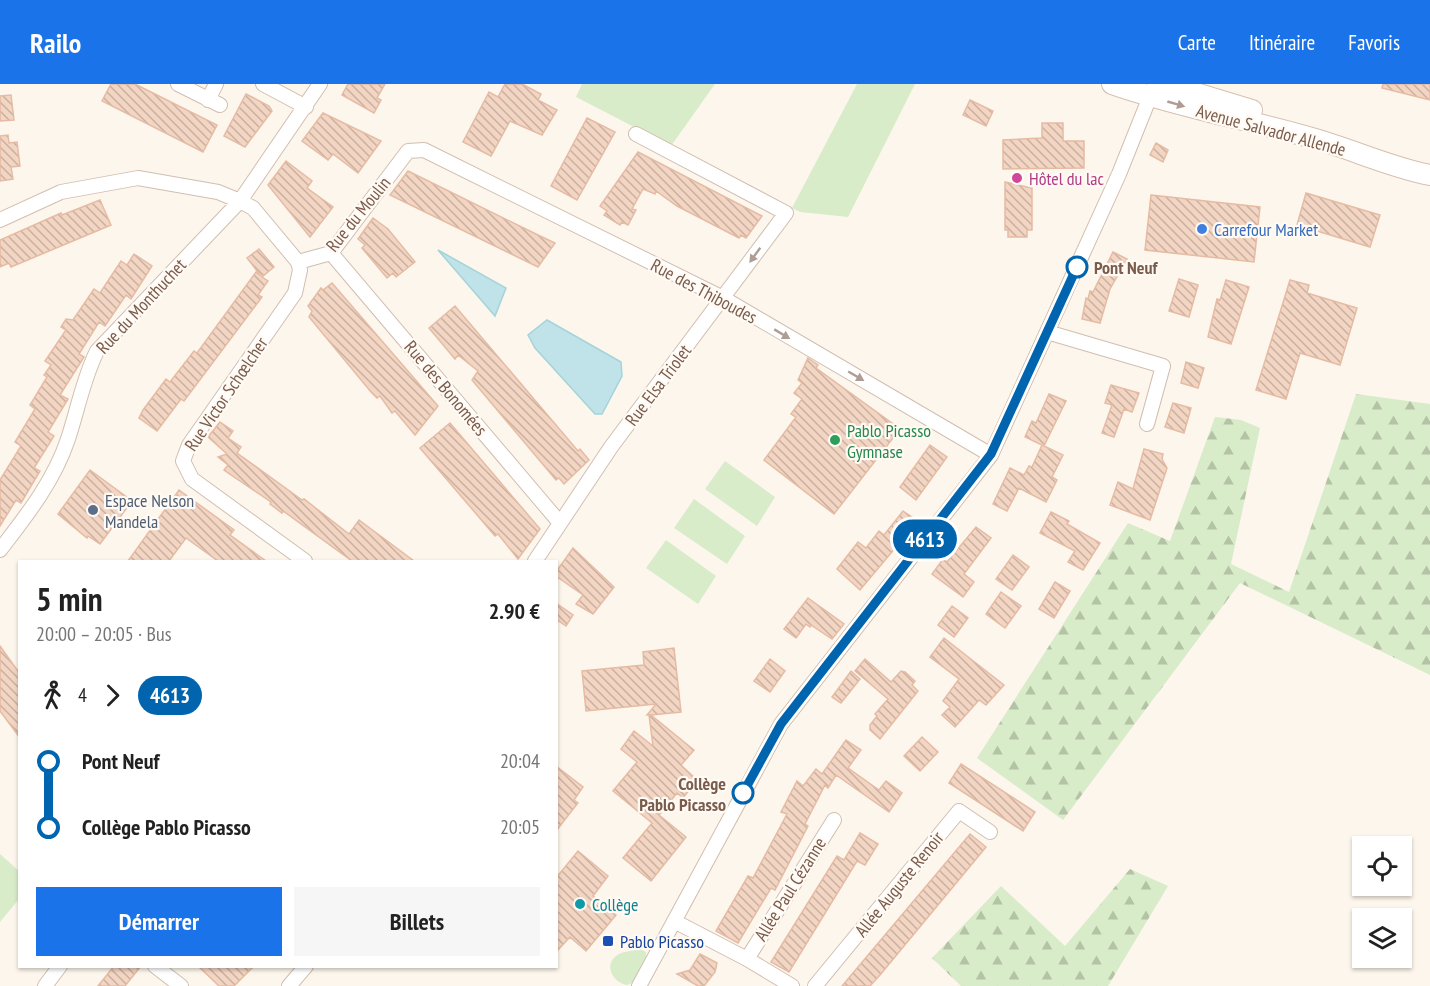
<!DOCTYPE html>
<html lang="fr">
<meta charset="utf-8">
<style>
:root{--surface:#fff;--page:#f6f6f6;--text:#222;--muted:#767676;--accent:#1a73e8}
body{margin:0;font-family:"PT Sans Narrow",sans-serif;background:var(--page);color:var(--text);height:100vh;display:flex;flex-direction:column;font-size:22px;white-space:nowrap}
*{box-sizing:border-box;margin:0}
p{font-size:20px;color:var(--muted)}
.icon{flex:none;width:33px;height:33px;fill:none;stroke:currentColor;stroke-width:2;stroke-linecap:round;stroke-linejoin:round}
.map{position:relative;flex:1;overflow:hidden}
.details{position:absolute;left:18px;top:476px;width:540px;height:408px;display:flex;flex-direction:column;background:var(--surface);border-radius:0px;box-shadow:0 2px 4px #0004}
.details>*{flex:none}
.badge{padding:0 12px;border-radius:20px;font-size:21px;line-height:39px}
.controls{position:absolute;left:1352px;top:752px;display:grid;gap:12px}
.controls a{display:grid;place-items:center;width:60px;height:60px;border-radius:0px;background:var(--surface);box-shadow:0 2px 4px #0004;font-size:30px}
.map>.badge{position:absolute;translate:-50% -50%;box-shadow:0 0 0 3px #fff}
.legs{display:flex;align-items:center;gap:9px;height:66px;padding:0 18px;font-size:20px}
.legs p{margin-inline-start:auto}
.head{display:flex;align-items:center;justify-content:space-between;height:102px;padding:0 18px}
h1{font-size:33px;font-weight:600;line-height:45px}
.primary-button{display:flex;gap:12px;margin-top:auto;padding:12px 18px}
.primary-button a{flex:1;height:69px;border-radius:0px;background:var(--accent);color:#fff;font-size:24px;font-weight:600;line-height:69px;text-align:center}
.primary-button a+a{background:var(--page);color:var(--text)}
ul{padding:0 18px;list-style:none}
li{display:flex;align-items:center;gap:21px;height:66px;font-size:22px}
li i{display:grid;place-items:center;width:9px;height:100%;margin:0 8px;background:currentColor}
li i::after{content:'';width:15px;height:15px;margin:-8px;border:4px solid;border-radius:50%;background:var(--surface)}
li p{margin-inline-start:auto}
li:first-child i{background:linear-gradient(#0000 50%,currentColor 0)}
li:last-child i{background:linear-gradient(currentColor 50%,#0000 0)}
header{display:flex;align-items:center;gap:36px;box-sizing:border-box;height:84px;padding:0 30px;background:var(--accent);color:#fff}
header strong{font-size:28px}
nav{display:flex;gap:33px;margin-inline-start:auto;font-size:21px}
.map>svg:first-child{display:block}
.grass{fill:#d8ecc9}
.forest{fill:url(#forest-firs)}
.water{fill:#bfe3e8;stroke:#a5d3da;stroke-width:1.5}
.building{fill:url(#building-back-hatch);stroke:#e6bba3;stroke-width:1.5}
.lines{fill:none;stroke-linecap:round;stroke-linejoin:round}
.minor-casing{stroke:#d1beb0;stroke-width:16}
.secondary-casing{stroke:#d6c0b0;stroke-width:22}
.minor{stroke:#fff;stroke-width:14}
.secondary{stroke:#fff;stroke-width:20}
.oneway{fill:#af9d94}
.line-1-casing{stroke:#fff;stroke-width:14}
.line-1{stroke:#0065ae;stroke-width:9}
.hotel-dot{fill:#d1479c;stroke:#fffaf3;stroke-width:2}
.shop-dot{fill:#3f7fe0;stroke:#fffaf3;stroke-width:2}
.stop-1-dot{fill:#fff;stroke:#0065ae;stroke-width:3}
.leisure-dot{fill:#2e9e5b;stroke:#fffaf3;stroke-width:2}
.service-dot{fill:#5c6f8a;stroke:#fffaf3;stroke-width:2}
.culture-dot{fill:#0f9aa8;stroke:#fffaf3;stroke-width:2}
.transit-dot{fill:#1a4fb4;stroke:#fffaf3;stroke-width:2}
.labels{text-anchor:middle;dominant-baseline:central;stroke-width:4.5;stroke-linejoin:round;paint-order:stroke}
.street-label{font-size:18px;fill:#7a5c4d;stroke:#fffaf3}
.hotel-label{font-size:18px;fill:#b23c85;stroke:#fffaf3;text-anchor:start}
.shop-label{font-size:18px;fill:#366cbe;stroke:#fffaf3;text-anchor:start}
.stop-label{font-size:18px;font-weight:bold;fill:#7a5c4d;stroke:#fffaf3;text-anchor:start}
.leisure-label{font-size:18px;fill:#27864d;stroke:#fffaf3;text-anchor:start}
.service-label{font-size:18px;fill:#4e5e75;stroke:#fffaf3;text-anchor:start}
.culture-label{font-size:18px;fill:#0d838f;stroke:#fffaf3;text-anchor:start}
.transit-label{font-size:18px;fill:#164399;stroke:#fffaf3;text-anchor:start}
</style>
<header>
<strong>Railo</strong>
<nav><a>Carte</a><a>Itinéraire</a><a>Favoris</a></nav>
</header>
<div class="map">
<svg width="1430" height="902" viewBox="0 0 1430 902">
<defs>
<pattern id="forest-firs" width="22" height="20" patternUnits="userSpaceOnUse" patternTransform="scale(1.5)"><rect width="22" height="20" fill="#d8ecc9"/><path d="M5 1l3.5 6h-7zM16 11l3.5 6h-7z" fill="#b4c2a5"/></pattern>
<pattern id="building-back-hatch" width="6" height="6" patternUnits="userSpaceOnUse" patternTransform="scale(1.5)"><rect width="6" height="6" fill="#f3d5c3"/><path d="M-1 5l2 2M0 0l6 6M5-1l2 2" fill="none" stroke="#cab0a1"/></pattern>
</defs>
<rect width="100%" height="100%" fill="#fdf6ec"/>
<!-- grass -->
<path class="grass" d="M582 0H715L671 62 576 13Z
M857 0H915L848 133 800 128 792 124Z
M725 377 775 413 757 442 705 405Z
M694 415 745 452 727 480 674 444Z
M666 456 716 492 698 520 646 484Z
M0 770 19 787V815L0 838Z
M640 865 646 868V875L634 898 627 901C614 899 603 882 616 872 622 867 633 867 640 865Z"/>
<!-- forest -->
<path class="forest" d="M1356 310 1430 320V591L1240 499 1063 736 977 674 1128 439 1170 457 1215 333 1241 336 1260 344 1231 480 1289 508Z
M1130 785 1168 802 1108 902H961L932 874 1001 802 1065 862Z"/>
<!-- water -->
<path class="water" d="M438 166 506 204 495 232Z
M547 236 621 278 622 292 602 330H595L535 264 528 251Z"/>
<!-- building -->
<path class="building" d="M111 0H135L217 41 203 68 102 17Z
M348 0H385L377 14 381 16 374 29 342 11Z
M505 0H522L541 10 538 16 557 26 542 51 510 37 491 72 463 58 489 8 498 13Z
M1383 0H1430V16L1382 4Z
M246 10 269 22 272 27 245 63 224 52Z
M11 11 14 36 0 37V12Z
M970 16 993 27 986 42 963 31Z
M323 29 381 57 358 89 333 70 328 76 302 57Z
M587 34 615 48 577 116 551 102Z
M1042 39H1063V57H1084V84L1003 85V56L1042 54Z
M8 51 9 59 17 58 20 82 11 83 13 95 0 97V52Z
M1156 59 1168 66 1163 78 1150 71Z
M638 68 762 132 746 154 741 151 739 154 677 122 656 107 655 110 643 105 632 125 636 126 628 141 622 138 620 141 604 131 607 127 600 122Z
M286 77 312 97 307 104 333 123 310 153 268 101Z
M408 87 538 151 555 159 538 183 390 111Z
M1005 98 1032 104V146H1027V153H1008V146H1005Z
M1306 109 1380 131 1370 163 1297 141Z
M1151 111 1260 123 1254 178 1145 166Z
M100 116 111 141 11 183 9 179 0 183V156L61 129 62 131Z
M373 134 388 145 415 178 396 193 393 189 387 194 362 164 365 161 358 155Z
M259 165 274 183 262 193 268 197 258 211 262 213 184 317 181 315 157 347 139 334 143 326 166 295 170 298 194 267 197 269 256 188 261 192 247 174Z
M1113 168 1127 175 1110 205 1100 239 1082 235 1086 214 1088 215 1090 207 1093 208Z
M134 170 152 182 131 215 126 211 105 242 99 238 79 270 84 273 60 311 68 315 48 348 54 352 34 384 40 387 21 419 16 416 0 442V396L21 362 15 358 35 325 30 321 47 293 44 291 51 281 45 277 66 246 61 243 66 235 73 236 94 205 100 209 121 177 127 181Z
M1179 195 1198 201 1189 233 1169 227Z
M1226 196 1249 203 1231 260 1208 253 1217 215 1220 216Z
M1290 196 1309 201 1307 209 1357 224 1340 281 1300 269 1286 315 1256 306Z
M332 199 438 322 415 351 395 327 392 329 380 312 377 314 371 308 309 233 312 227 308 222 321 204 323 206Z
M455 222 578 367 580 365 589 376 564 400 559 394 556 396 472 296 478 287 458 271 455 275 429 244Z
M808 274 818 281 816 284 900 345 834 430 764 376 796 333 791 330 802 315 794 309 802 299 798 296Z
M1186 278 1204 284 1198 304 1181 299Z
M1111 301 1139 309 1132 328 1124 325 1114 353 1102 349 1112 321 1105 319Z
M1049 310 1066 317 1044 362 1063 371 1052 393 1057 396 1046 418 1019 404 1007 427 993 420 1010 384 1024 391 1029 382 1032 383 1042 361 1025 353 1032 337 1036 339Z
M1173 319 1191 324 1184 349 1165 343Z
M220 338 233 347 228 354 241 363 237 369 302 416 304 415 349 450 359 436 414 477H352L283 427 282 429 270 420 271 418 224 386 228 381 218 373 227 370 208 353Z
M450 339 540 445 518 475 498 450 495 452 420 364Z
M930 361 947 373 916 416 900 403Z
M1144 365 1163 370 1162 375 1167 384 1150 436 1110 421 1118 398 1133 405Z
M90 386 132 417 100 460 88 452 87 454 58 430Z
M179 406 234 446 230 451 266 477H218L186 454 169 477H128Z
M903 427 918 437 860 506 837 485 858 458 866 464 879 447 884 451Z
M1051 428 1069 437 1067 440 1100 459 1083 486 1068 478 1075 467 1040 449Z
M976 443 991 454 964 490 974 498 963 513 932 490 943 475 947 478Z
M573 464 614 503 593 530 576 520 583 511 556 492V488Z
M1013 471 1029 483 1012 506 996 495Z
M1055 498 1070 507 1054 534 1039 525Z
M1001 508 1021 522 1005 544 986 530Z
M808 514 844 540 832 555 811 541 810 543 806 540 796 554 784 545Z
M556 519 573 531 566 542 556 535Z
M952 522 968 534 954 553 938 541Z
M944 554 1004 601 986 621 979 616 955 643 942 631 950 623 943 617 959 595 930 573Z
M0 562 20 590V654L0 627Z
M674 564 681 628 651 631 694 666 681 681 697 696 683 714 677 709 659 731 686 753 651 797 623 774 652 739 613 707 637 678 621 665 634 647 653 662 649 631H647L656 620 586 627 582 587 644 581 643 568Z
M770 575 785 587 770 608 754 597Z
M865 575 891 598 901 587 905 588 915 597 912 601 918 607 880 655 870 646V641L877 632 875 630 888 615 855 587Z
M851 587 860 595 841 619 832 613Z
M922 653 938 668 920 687 904 672Z
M846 656 861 666 848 684 879 706 886 697 902 709 889 728 836 691 828 704 825 701 805 740 808 742 775 806 771 804 738 859 716 847 748 792 753 794 787 730 781 728 797 697 803 702 816 685 822 690Z
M961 680 1035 728 1023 747 949 699Z
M556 682 583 703 574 716 578 719 556 747Z
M860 749 878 760 865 781 857 777 789 888 771 878 837 772 844 776Z
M970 750 986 763 880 891 870 902H842Z
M578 767 608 792 593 812 616 831 586 867 570 853 556 868V794Z
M700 870 717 879 715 888 704 902H698L677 890 690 886Z
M114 882H141L125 902H98Z
M198 882H254L234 902H219Z"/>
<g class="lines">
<defs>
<path id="minor" d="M178 0 220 21
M263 0 306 23
M208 16 216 0
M0 136 61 108 138 94 218 108 240 117 253 124 298 178 300 186 295 209 189 361 183 377 192 395 305 477
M331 169 560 439
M298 178 331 169 408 67 424 66 723 214 991 371
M1047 248 1163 282 1147 340
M0 466C27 431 54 397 68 355 78 325 83 295 97 267L240 117 320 0
M535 477 611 363 786 129 636 50
M674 837 747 875 792 902
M747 875 834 736
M155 882 181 902
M45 902 60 882
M289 902 306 882
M639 902 781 640 991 371 1119 90 1155 0
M815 902 959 727 990 748"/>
<path id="secondary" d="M1112 0C1178 23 1246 35 1312 54 1352 65 1389 83 1430 91
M1166 0 1252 26"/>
</defs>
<!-- minor casing -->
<use href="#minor" class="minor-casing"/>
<!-- secondary casing -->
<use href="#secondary" class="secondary-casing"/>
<!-- minor -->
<use href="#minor" class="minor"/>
<!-- secondary -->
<use href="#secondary" class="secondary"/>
</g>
<!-- one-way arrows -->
<defs><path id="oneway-solid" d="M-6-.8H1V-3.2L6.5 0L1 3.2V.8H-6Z" transform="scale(1.5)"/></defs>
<g class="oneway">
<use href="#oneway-solid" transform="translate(1176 20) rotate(16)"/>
<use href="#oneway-solid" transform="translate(755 171) rotate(126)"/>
<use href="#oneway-solid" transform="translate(782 250) rotate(31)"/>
<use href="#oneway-solid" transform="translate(856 292) rotate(30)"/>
</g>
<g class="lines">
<defs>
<path id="line-1" d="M743 709 781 640 991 370 1077 183"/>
</defs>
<!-- line-1 casing -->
<use href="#line-1" class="line-1-casing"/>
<!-- line-1 -->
<use href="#line-1" class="line-1"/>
</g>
<!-- markers -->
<circle class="hotel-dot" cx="1017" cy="94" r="6"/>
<circle class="shop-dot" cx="1202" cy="145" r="6"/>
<g class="stop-1-dot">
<circle cx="1077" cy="183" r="10"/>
<circle cx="743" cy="709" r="10"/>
</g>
<circle class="leisure-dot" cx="835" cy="356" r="6"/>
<circle class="service-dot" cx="93" cy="426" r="6"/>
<circle class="culture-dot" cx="580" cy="820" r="6"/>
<rect class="transit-dot" x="602" y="851" width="12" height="12" rx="3"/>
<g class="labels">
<!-- street labels -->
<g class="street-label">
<text transform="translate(1271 46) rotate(15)">Avenue Salvador Allende</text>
<text transform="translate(358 130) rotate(-51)">Rue du Moulin</text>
<text transform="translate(704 207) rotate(28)">Rue des Thiboudes</text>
<text transform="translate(141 222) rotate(-47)">Rue du Monthuchet</text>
<text transform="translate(658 301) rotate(-53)">Rue Elsa Triolet</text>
<text transform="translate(446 304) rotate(50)">Rue des Bonomées</text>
<text transform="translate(226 310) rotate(-56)">Rue Victor Schœlcher</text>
<text transform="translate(899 800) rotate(-51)">Allée Auguste Renoir</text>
<text transform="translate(790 805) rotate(-58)">Allée Paul Cézanne</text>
</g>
<!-- hotel labels -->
<g class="hotel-label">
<text x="1029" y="94">Hôtel du lac</text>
</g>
<!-- shop labels -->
<g class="shop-label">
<text x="1214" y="145">Carrefour Market</text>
</g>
<!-- stop labels -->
<g class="stop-label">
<text x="1094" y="183">Pont Neuf</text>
<text x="726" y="699" text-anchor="end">Collège<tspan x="726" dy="21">Pablo Picasso</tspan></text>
</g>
<!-- leisure labels -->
<g class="leisure-label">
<text x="847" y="346">Pablo Picasso<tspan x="847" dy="21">Gymnase</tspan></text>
</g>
<!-- service labels -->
<g class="service-label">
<text x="105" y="416">Espace Nelson<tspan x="105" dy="21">Mandela</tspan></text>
</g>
<!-- culture labels -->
<g class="culture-label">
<text x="592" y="820">Collège</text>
</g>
<!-- transit labels -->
<g class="transit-label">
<text x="620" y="857">Pablo Picasso</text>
</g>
</g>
</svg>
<div class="controls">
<a><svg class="icon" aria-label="locate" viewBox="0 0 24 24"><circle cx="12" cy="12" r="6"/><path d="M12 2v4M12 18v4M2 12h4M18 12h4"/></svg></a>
<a><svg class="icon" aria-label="layers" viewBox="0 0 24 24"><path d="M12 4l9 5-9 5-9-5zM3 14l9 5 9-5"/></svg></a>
</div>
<b class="badge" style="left:925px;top:455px;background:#0065ae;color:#fff">4613</b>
<section class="details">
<div class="head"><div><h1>5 min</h1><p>20:00 – 20:05 · Bus</p></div><b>2.90 €</b></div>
<div class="legs"><svg class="icon" aria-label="walk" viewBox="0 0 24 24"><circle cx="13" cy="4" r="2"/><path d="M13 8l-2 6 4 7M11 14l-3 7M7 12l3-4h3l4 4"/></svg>4<svg class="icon" aria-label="forward" viewBox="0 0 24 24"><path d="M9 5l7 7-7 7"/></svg><b class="badge" style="background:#0065ae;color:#fff">4613</b></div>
<ul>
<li><i style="color:#0065ae"></i><b>Pont Neuf</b><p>20:04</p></li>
<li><i style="color:#0065ae"></i><b>Collège Pablo Picasso</b><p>20:05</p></li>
</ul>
<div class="primary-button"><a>Démarrer</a><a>Billets</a></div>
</section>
</div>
